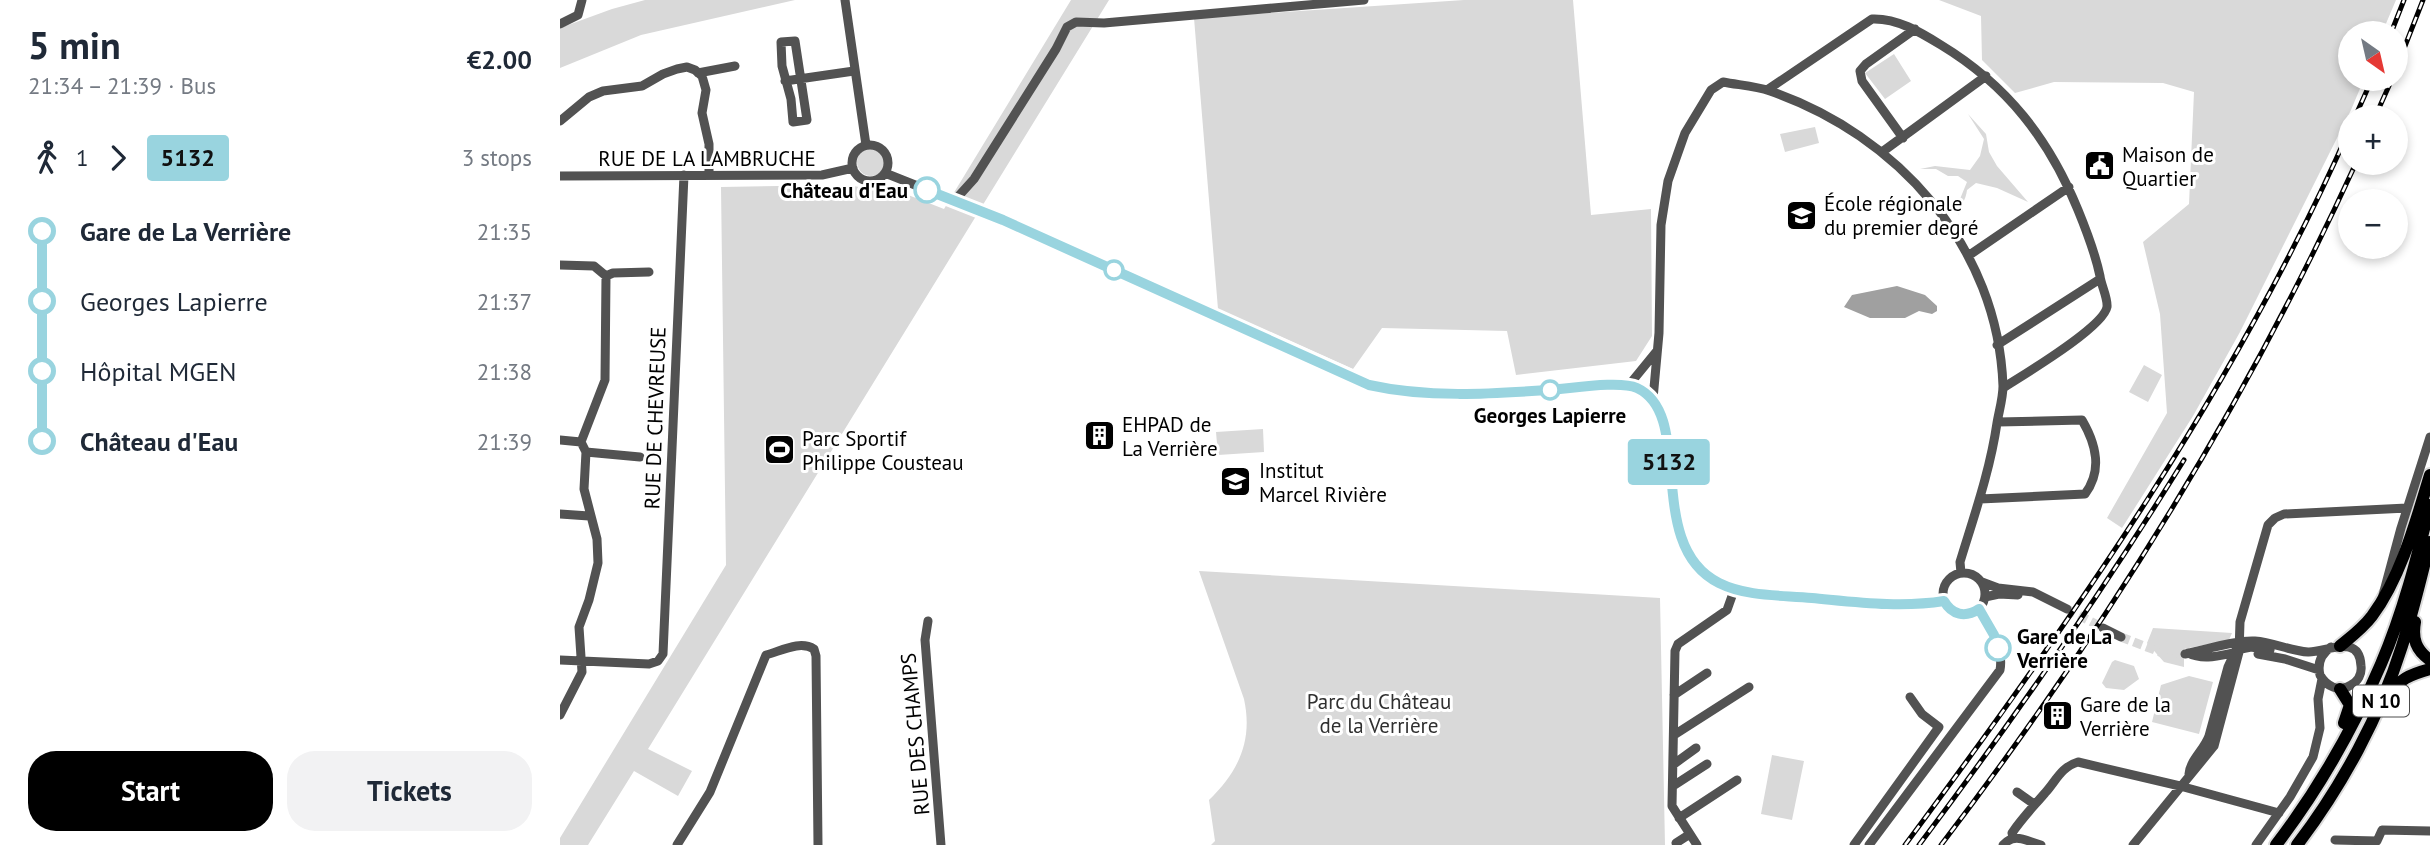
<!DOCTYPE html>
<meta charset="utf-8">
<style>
:root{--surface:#fff;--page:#f2f2f3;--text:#1f2937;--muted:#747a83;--accent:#000}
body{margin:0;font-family:"PT Sans",sans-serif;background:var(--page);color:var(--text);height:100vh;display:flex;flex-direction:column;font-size:26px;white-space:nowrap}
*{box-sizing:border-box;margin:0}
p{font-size:23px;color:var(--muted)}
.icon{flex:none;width:38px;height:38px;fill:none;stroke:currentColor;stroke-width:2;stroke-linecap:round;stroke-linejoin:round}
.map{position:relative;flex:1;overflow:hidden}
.sheet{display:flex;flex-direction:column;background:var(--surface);width:560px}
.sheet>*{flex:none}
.badge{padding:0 14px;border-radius:5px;font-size:24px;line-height:46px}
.needle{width:46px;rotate:146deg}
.tools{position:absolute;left:1778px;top:21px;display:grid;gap:14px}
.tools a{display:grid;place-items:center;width:70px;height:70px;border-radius:50%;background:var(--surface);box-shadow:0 4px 10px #0003;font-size:35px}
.map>.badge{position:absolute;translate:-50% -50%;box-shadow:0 0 0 4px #fff}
.legs{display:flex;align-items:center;gap:10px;height:77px;padding:0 28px;font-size:23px}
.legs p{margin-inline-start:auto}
.summary{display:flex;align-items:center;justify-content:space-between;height:119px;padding:0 28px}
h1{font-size:38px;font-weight:700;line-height:52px}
.button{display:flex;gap:14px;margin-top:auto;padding:14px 28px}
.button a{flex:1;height:80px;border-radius:28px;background:var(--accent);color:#fff;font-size:28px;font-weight:700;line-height:80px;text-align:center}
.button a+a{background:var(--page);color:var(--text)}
ul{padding:0 28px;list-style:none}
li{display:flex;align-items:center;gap:24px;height:70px;font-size:26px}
li i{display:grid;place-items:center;width:10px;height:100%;margin:0 9px;background:currentColor}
li i::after{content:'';width:18px;height:18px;margin:-9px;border:5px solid;border-radius:50%;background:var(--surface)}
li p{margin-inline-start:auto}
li:first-child i{background:linear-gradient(#0000 50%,currentColor 0)}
li:last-child i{background:linear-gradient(currentColor 50%,#0000 0)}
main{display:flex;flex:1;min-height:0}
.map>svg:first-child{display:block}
.green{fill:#d9d9d9}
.water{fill:#a0a0a0}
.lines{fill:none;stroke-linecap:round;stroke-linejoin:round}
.minor-tunnel{stroke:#d9d9d9;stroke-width:9;stroke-dasharray:9 4.5;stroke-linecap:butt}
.major-casing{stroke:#dbdbdb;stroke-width:16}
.minor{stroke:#525252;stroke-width:9}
.major{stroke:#000;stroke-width:12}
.rail-casing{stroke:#000;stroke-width:5}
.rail{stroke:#fff;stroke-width:2.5;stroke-dasharray:8;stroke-linecap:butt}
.line-1-casing{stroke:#fff;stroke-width:16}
.line-1{stroke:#99d4df;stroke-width:10}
.stop-1-dot{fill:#fff;stroke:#99d4df;stroke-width:3.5}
.labels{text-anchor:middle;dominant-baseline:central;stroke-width:6;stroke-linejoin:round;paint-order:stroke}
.shield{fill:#fff;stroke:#4c4c4c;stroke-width:2}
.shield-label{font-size:19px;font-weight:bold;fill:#000}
.poi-label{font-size:21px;fill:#000;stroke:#fff;text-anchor:start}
.street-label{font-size:21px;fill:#000;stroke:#fff}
.stop-label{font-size:21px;font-weight:bold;fill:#000;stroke:#fff;text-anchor:end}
.park-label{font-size:21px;fill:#303030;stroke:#fff}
</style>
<main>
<section class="sheet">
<div class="summary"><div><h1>5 min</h1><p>21:34 – 21:39 · Bus</p></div><b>€2.00</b></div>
<div class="legs"><svg class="icon" aria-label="walk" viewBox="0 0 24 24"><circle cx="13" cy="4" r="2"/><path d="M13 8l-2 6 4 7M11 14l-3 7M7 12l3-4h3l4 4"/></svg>1<svg class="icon" aria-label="forward" viewBox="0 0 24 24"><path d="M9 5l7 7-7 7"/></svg><b class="badge" style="background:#99d4df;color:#111">5132</b><p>3 stops</p></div>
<ul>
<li><i style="color:#99d4df"></i><b>Gare de La Verrière</b><p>21:35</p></li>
<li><i style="color:#99d4df"></i><span>Georges Lapierre</span><p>21:37</p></li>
<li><i style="color:#99d4df"></i><span>Hôpital MGEN</span><p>21:38</p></li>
<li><i style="color:#99d4df"></i><b>Château d'Eau</b><p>21:39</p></li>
</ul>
<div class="button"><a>Start</a><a>Tickets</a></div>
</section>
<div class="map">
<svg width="1870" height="845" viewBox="0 0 1870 845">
<rect width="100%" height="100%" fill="#fff"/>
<!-- green -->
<path class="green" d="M85 0H235L81 35 0 68V28L52 9Z
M511 0H549L88 749 132 771 118 796 74 771 28 845H0V838L166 565 161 187 285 185 343 193 384 209Z
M904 0H1013L1031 215 1091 209 1092 336 1076 361 956 375 947 331 822 328 793 369 658 309 634 18Z
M1379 0H1836L1822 33H1790V79H1804L1791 110 1680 332 1633 416 1562 528 1547 518 1607 413 1600 314 1583 242 1629 204 1634 92 1603 83 1494 82 1455 93 1422 60 1421 16Z
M1334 54 1351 81 1325 99 1305 73Z
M1408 114 1426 134 1429 152 1437 166 1468 202 1437 188 1416 183 1407 190C1406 200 1400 206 1398 216L1400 199 1407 182 1398 176H1388L1376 169H1360L1375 166 1410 170 1420 156 1424 139Z
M1255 127 1259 143 1225 152 1220 134Z
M297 162a14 14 0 1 1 28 0a14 14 0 1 1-28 0Z
M1584 365 1602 375 1588 402 1569 392Z
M703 429 704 452 658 455 656 432Z
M639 571 1100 598 1105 845H651L655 841 649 800C679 771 693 740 684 699Z
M1593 628 1672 633 1669 640 1624 649V667L1604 662 1587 643Z
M1555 660 1574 666 1579 679 1564 690 1546 688 1542 683 1552 662Z
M1629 676 1653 682 1639 734 1592 722 1601 685Z
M1212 755 1244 761 1232 820 1201 814Z"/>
<!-- water -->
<path class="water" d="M1337 286 1365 295 1377 306V311L1372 314 1359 311 1345 318H1310L1284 307 1292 295Z"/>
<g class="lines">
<!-- minor-tunnel -->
<path class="minor-tunnel" d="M1507 609 1543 628
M1561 637 1600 652 1625 654"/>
<defs>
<path id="major" d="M1855 622C1852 639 1856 650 1870 660
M1780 646C1791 637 1803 628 1812 616 1841 577 1856 521 1870 475
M1780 689 1790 705 1784 723
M1829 697C1837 679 1852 674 1870 669
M1716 845C1758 790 1794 727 1821 664 1843 613 1857 558 1870 505
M1737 845C1782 786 1820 716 1842 646 1853 612 1861 577 1870 542"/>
</defs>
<!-- major casing -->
<use href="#major" class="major-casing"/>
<!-- minor -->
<path class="minor" d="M285 0 306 145
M0 24 18 15 22 0
M235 41 247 120 233 122 231 99 222 66 221 42Z
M138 73 175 66
M225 81 294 71
M1207 90 1312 19C1337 18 1360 32 1381 45 1447 85 1489 139 1518 210 1527 232 1535 252 1540 276 1541 285 1548 298 1547 307 1543 328 1463 375 1443 388
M0 121 29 97 43 91 82 86 103 74 117 69 127 67 135 70 142 76 146 90 142 113 149 144V175
M1343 138 1302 81 1300 71 1306 64 1355 29
M292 163a18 18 0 1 1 36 0a18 18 0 1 1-36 0Z
M1322 152 1426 76
M325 173 443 220 809 385C866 398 926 393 984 390 1009 389 1057 378 1079 389 1136 418 1082 548 1162 585 1188 596 1218 595 1246 598 1292 602 1337 608 1384 601
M0 176 262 175 293 168
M395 200 414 179 496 49 507 27 516 22 544 23 804 0
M1408 256 1509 187
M0 265 34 266 46 276 45 380 21 442 26 452 24 489 37 539 38 563 29 600 19 627 22 672 0 715
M46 276 53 273 89 272
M1437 345 1540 279
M1069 385 1096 352
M1093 399 1099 333 1101 225 1108 181 1125 133 1151 90 1163 82C1178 85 1195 86 1210 91 1338 135 1438 247 1443 386 1443 398 1439 411 1437 423 1430 471 1414 516 1400 562L1401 573
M0 440 21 442
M26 452 80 457
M1420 499 1525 494C1543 470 1536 444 1522 420L1438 422
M0 514 29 516
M1383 594a21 21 0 1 1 42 0a21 21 0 1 1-42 0Z
M1422 582 1438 588 1473 592 1507 609
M1823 595 1841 528 1870 437
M1425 597 1439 594 1458 595
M368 621 365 640 381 845
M1543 628 1561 637
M1628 653C1644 661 1661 655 1678 652
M1625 654C1645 650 1674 640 1695 641 1713 642 1730 651 1748 652 1765 653 1800 632 1801 666 1802 674 1798 681 1791 685 1779 693 1766 686 1760 675 1757 663 1761 654 1771 647
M1698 654 1725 659 1759 670
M0 660 89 664 98 661 103 654 124 175
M1114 695 1147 673
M1114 735 1189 687
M1114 764 1136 748
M1629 774C1630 760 1644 750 1649 736L1668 667 1676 650 1691 647 1710 650
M1113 786 1147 764
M1457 792 1474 804
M1119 818 1177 780
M1453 837 1452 833C1462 818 1474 806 1485 793 1496 781 1501 767 1518 762L1620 786 1719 813
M1775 840 1817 841 1822 830 1870 831
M1116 843 1130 834
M117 845 150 792 206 655C221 651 240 640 254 649L256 656 258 845
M1137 845 1112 806 1115 651 1118 644 1167 610 1172 596 1171 588
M1294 845 1379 727 1362 714 1350 697
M1309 845 1440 670C1444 648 1430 626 1419 609
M1443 845C1455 832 1466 841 1481 845
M1573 845 1654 746 1679 652 1680 622 1708 525 1715 518 1724 514 1847 508
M1696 845 1730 797 1753 757 1760 728 1758 699 1762 679"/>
<!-- major -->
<use href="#major" class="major"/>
<defs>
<path id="rail" d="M1831 33 1844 0
M1836 69 1863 0
M1795 117 1812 79
M1815 117 1832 79
M1345 845C1513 619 1677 386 1790 128
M1359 845C1453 720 1542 593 1624 460
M1381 845C1543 633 1685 406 1796 163"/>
</defs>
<!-- rail casing -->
<use href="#rail" class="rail-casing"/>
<!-- rail -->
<use href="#rail" class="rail"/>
</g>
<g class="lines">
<defs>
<path id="line-1" d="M367 190 443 220 809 385C867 398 928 394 988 390 1009 389 1059 380 1077 388 1136 415 1083 545 1159 583 1187 597 1222 595 1252 598 1296 602 1340 608 1384 601 1392 615 1405 618 1419 609L1434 635 1438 648"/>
</defs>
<!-- line-1 casing -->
<use href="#line-1" class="line-1-casing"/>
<!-- line-1 -->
<use href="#line-1" class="line-1"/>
</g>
<!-- icons -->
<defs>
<symbol id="civic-square" viewBox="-11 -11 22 22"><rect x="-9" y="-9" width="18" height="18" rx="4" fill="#000" stroke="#fff"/><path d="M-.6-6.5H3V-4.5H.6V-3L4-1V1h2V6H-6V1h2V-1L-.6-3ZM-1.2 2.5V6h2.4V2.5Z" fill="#fff"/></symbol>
<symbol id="school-square" viewBox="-11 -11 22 22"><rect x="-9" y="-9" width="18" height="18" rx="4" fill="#000" stroke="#fff"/><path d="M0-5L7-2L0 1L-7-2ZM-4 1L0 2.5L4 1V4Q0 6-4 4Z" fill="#fff"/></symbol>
<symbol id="building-square" viewBox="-11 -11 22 22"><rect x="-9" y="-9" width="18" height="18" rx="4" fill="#000" stroke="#fff"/><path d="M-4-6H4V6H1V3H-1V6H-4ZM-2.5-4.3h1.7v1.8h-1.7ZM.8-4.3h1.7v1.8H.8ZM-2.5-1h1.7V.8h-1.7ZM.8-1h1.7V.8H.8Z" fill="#fff"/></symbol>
<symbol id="stadium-square" viewBox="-11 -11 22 22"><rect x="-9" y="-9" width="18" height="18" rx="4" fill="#000" stroke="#fff"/><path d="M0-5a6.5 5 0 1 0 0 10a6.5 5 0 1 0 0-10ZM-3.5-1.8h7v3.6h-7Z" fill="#fff"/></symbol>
<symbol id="university-square" viewBox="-11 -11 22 22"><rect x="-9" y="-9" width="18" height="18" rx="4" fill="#000" stroke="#fff"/><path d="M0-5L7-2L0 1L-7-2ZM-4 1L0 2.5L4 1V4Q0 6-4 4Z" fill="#fff"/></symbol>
</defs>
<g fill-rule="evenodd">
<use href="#civic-square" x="1522" y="148" width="35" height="35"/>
<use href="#school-square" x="1224" y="198" width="35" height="35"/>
<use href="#building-square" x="522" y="418" width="35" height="35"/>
<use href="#stadium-square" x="202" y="432" width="35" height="35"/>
<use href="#university-square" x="658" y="464" width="35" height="35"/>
<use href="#building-square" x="1480" y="698" width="35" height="35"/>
</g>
<!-- markers -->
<g class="stop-1-dot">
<circle cx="367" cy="190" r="12"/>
<circle cx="554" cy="270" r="9"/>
<circle cx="990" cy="390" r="9"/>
<circle cx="1438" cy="648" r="12"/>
</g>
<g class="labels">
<!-- shield labels -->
<rect class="shield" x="1793" y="685.5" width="56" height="31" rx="5"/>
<g class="shield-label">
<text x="1821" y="701">N 10</text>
</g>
<!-- poi labels -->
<g class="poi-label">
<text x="1562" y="154">Maison de<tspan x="1562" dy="24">Quartier</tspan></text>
<text x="1264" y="203">École régionale<tspan x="1264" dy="24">du premier degré</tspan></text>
<text x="562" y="424">EHPAD de<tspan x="562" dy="24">La Verrière</tspan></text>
<text x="242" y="438">Parc Sportif<tspan x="242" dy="24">Philippe Cousteau</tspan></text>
<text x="699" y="470">Institut<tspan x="699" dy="24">Marcel Rivière</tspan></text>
<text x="1520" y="704">Gare de la<tspan x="1520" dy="24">Verrière</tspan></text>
</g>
<!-- street labels -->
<g class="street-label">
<text x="147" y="158">RUE DE LA LAMBRUCHE</text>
<text transform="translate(95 418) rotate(-88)">RUE DE CHEVREUSE</text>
<text transform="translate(355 734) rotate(-95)">RUE DES CHAMPS</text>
</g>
<!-- stop labels -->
<g class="stop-label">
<text x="348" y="190">Château d'Eau</text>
<text x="990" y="415" text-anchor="middle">Georges Lapierre</text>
<text x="1457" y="636" text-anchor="start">Gare de La<tspan x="1457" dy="24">Verrière</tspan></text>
</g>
<!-- park labels -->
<g class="park-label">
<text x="819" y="701">Parc du Château<tspan x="819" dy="24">de la Verrière</tspan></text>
</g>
</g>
</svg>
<div class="tools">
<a><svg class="needle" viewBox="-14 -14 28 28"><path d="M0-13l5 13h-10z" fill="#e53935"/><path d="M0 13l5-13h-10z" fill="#747a83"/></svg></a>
<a>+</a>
<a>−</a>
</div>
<b class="badge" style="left:1109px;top:462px;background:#99d4df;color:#111">5132</b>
</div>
</main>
